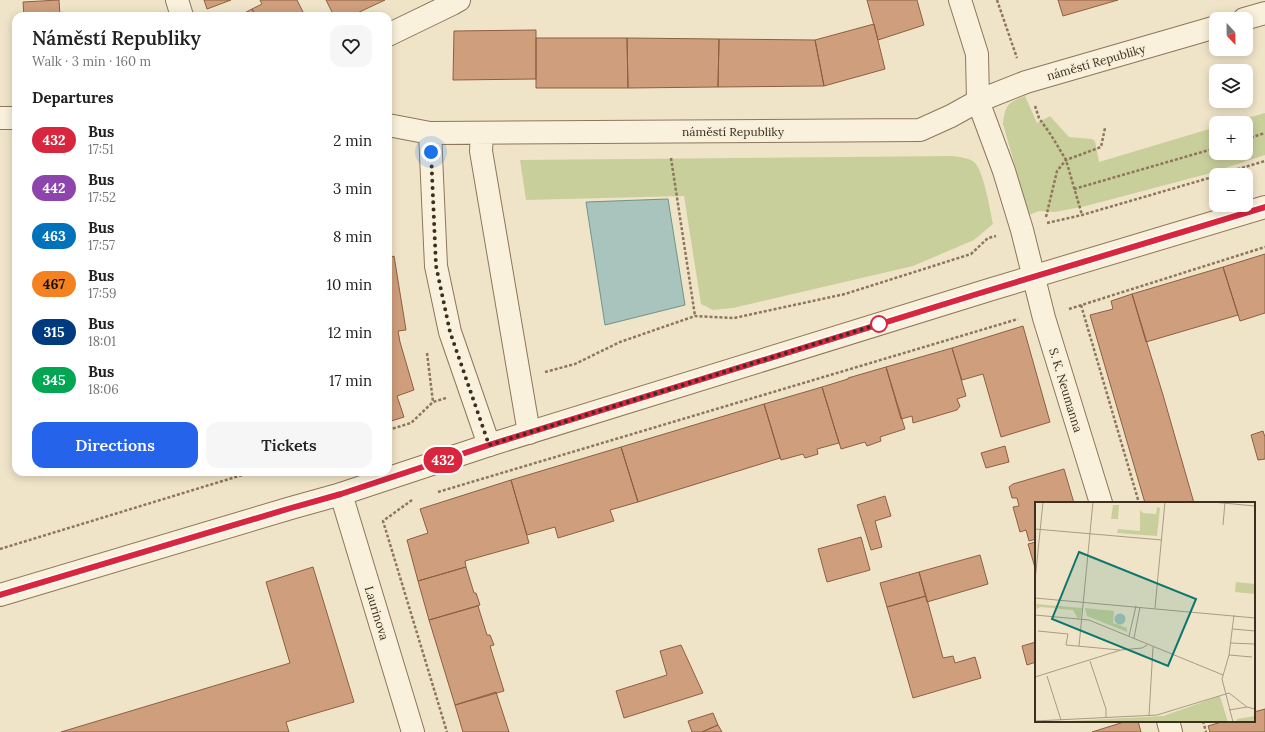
<!DOCTYPE html>
<meta charset="utf-8">
<style>
:root{--surface:#fff;--page:#f6f6f6;--text:#222;--muted:#767676;--accent:#2563eb}
body{margin:0;font-family:Lora,serif;background:var(--page);color:var(--text);height:100vh;display:flex;flex-direction:column;font-size:15px;white-space:nowrap}
*{box-sizing:border-box;margin:0}
p{font-size:13px;color:var(--muted)}
.icon{flex:none;width:22px;height:22px;fill:none;stroke:currentColor;stroke-width:2;stroke-linecap:round;stroke-linejoin:round}
.map{position:relative;flex:1;overflow:hidden}
.side{position:absolute;left:12px;top:12px;width:380px;height:464px;display:flex;flex-direction:column;background:var(--surface);border-radius:12px;box-shadow:0 2px 10px #0003}
.side>*{flex:none}
.badge{padding:0 8px;border-radius:13px;font-size:14px;line-height:26px}
.needle{width:26px;rotate:158deg}
.controls{position:absolute;left:1209px;top:12px;display:grid;gap:8px}
.controls a{display:grid;place-items:center;width:44px;height:44px;border-radius:8px;background:var(--surface);box-shadow:0 2px 10px #0003;font-size:20px}
.you{position:absolute;width:20px;height:20px;margin:-10px;border:3px solid #fff;border-radius:50%;background:#1a73e8;box-shadow:0 0 0 6px #1a73e833}
.map>.badge{position:absolute;translate:-50% -50%;box-shadow:0 0 0 2px #fff}
h2{padding:0 20px;font-size:15px;line-height:36px}
.round{display:grid;place-items:center;flex:none;width:42px;height:42px;border-radius:12px;background:var(--page)}
.headline{display:flex;align-items:center;justify-content:space-between;height:68px;padding:0 20px}
h1{font-size:19px;font-weight:600;line-height:30px}
.action{display:flex;gap:8px;margin-top:auto;padding:8px 20px}
.action a{flex:1;height:46px;border-radius:12px;background:var(--accent);color:#fff;font-size:16px;font-weight:600;line-height:46px;text-align:center}
.action a+a{background:var(--page);color:var(--text)}
ul{padding:0;list-style:none}
li{display:flex;align-items:center;gap:12px;height:48px;padding:0 20px}
li div{flex:1}
li b{display:block;font-size:15px}
li em{font-style:normal}
li .badge{min-width:44px;font-weight:700;text-align:center}
.map>svg:first-child{display:block}
.green{fill:#c9cf9b}
.water{fill:#a9c4bc;stroke:#6f938a}
.building{fill:#cf9f7d;stroke:#8d5f41}
.lines{fill:none;stroke-linecap:round;stroke-linejoin:round}
.minor-casing{stroke:#8d765c;stroke-width:24}
.tertiary-casing{stroke:#8d765c;stroke-width:24}
.path{stroke:#8d765c;stroke-width:2.5;stroke-dasharray:3 2;stroke-linecap:butt}
.minor{stroke:#faf1dc;stroke-width:22}
.tertiary{stroke:#faf1dc;stroke-width:22}
.line-casing{stroke:#fff;stroke-width:9}
.line{stroke:#d7263d;stroke-width:6}
.walk{stroke:#3d2e20;stroke-width:4;stroke-dasharray:0 7.2}
.stop-dot{fill:#fff;stroke:#d7263d;stroke-width:2}
.labels{text-anchor:middle;dominant-baseline:central;stroke-width:3;stroke-linejoin:round;paint-order:stroke}
.street-label{font-size:12px;fill:#3d2e20;stroke:#f7eed8}
.inset-road{fill:none;stroke:#a89b85;stroke-width:1}
.view{fill:#0f766e;fill-opacity:0.15;stroke:#0f766e;stroke-width:2}
.inset-edge{fill:none;stroke:#3d2e20;stroke-width:2}
</style>
<div class="map">
<svg width="1265" height="732" viewBox="0 0 1265 732">
<rect width="100%" height="100%" fill="#f0e4c8"/>
<!-- green -->
<path class="green" d="M1025 96 1037 123 1050 116 1069 137 1092 139 1095 141 1099 162 1216 127V153H1246V123H1230L1265 113V155L1207 174 1086 206 1055 212 1039 211 1029 215 1003 124C1005 105 1008 102 1025 96Z
M953 156C959 157 970 158 974 162 984 171 990 210 993 224L974 240 913 266 733 308 713 310 701 304 684 196 526 200 520 160Z"/>
<!-- water -->
<path class="water" d="M668 199 685 305 605 325 586 202Z"/>
<!-- building -->
<path class="building" d="M59 0 60 16H24L23 2Z
M204 0H231L207 9Z
M260 0H297L305 16H256L252 9 262 4Z
M326 0H385L351 16H334Z
M867 0H917L924 25 878 40Z
M1058 0H1118L1063 16Z
M252 9 256 16H239Z
M874 24 885 69 824 86 815 40Z
M536 30V79L453 80 454 31Z
M536 38H627L628 88H536Z
M627 38 719 39 718 87 628 88Z
M719 39 815 40 824 86 718 87Z
M1265 254V313L1240 321 1223 267Z
M394 256 406 330 398 331 400 342 414 390 397 396 404 417 388 422V258Z
M1223 267 1238 315 1146 342 1132 294Z
M1132 294 1163 395 1194 503H1145L1090 315 1113 309 1111 301Z
M1023 326 1050 422 1001 437 983 374 962 380 952 348Z
M952 348 966 396 957 399 960 406 957 410 913 423 912 416 901 419 886 367Z
M886 367 905 429 880 437 881 441 867 446 865 442 841 449 822 387 848 379V378Z
M822 387 839 443 817 449 818 454 805 458 803 454 781 460 764 404Z
M764 404 780 458 638 502 621 447Z
M1263 431 1265 437V459L1258 460 1251 435Z
M1005 446 1009 462 986 468 981 453Z
M621 447 638 502 610 510 614 521 558 538 555 527 527 535 511 480Z
M1064 469 1074 503H1036V539L1029 541 1026 530 1020 532 1013 507 1019 506 1017 498H1012L1009 487 1013 484Z
M511 480 529 543 465 561 466 567 418 581 407 540 428 533 420 509Z
M885 496 891 516 875 521 882 547 871 550 857 505Z
M861 537 870 570 827 582 818 549Z
M1036 542V571L1028 544Z
M980 555 988 584 927 602 919 572Z
M313 567 354 702 286 722 289 732H61L290 663 266 582Z
M466 567 474 593H476L480 605 429 620 418 581Z
M919 572 926 596 887 607 880 583Z
M926 596 943 658 953 656 955 663 975 657 981 678 913 698 887 607Z
M478 606 487 635H490L494 645 490 646 504 691 455 705 429 620Z
M1036 642V662L1027 665 1022 646Z
M681 645 703 693 624 718 616 691 667 675 660 651Z
M496 692 509 732H463L455 705Z
M1265 709V732H1210L1208 726 1225 721H1254V712Z
M713 713 718 725 702 732H692L688 721Z
M1127 721H1138L1141 732H1092Z
M718 725 722 732H702Z"/>
<g class="lines">
<defs>
<path id="minor" d="M177 0 182 16
M960 0 977 54 978 101 1004 171 1022 230 1044 318 1101 503
M1244 19 1265 13
M388 35 452 4 459 0
M0 118H16
M388 125 430 133 920 130 951 116 978 101 1026 82 1216 27
M430 133 436 266 450 332 489 445
M482 133 481 151 529 433
M341 494 413 732
M1168 721 1171 732"/>
<path id="tertiary" d="M0 595 291 508 341 494 489 445 992 289 1265 207"/>
</defs>
<!-- minor casing -->
<use href="#minor" class="minor-casing"/>
<!-- tertiary casing -->
<use href="#tertiary" class="tertiary-casing"/>
<!-- path -->
<path class="path" d="M997 0 1017 58
M1035 106 1039 118 1051 135 1066 160 1082 215
M1246 139 1265 133
M671 158 695 316
M1218 175 1265 161
M1074 189 1216 148
M1046 217 1057 171 1066 160 1101 147 1105 128
M1047 223 1082 215 1216 176
M1081 305 1139 503
M1069 309 1265 247
M427 353 433 402
M545 372 575 364 620 342 695 316 734 318 845 294 971 254 988 238 996 236
M388 430 411 423 433 402 446 398
M438 492 1018 319
M412 500 383 521 447 732
M0 549 252 472
M1203 721 1206 732"/>
<!-- minor -->
<use href="#minor" class="minor"/>
<!-- tertiary -->
<use href="#tertiary" class="tertiary"/>
</g>
<g class="lines">
<defs>
<path id="line" d="M0 595 291 508 341 494 489 445 977 294 1265 207"/>
</defs>
<!-- line casing -->
<use href="#line" class="line-casing"/>
<!-- line -->
<use href="#line" class="line"/>
<!-- walk -->
<path class="walk" d="M431 152 436 266 450 332 489 445 879 324"/>
</g>
<!-- markers -->
<circle class="stop-dot" cx="879" cy="324" r="8"/>
<g class="labels">
<!-- street labels -->
<g class="street-label">
<text transform="translate(1096 62) rotate(-16)">náměstí Republiky</text>
<text x="733" y="131">náměstí Republiky</text>
<text transform="translate(1066 390) rotate(73)">S. K. Neumanna</text>
<text transform="translate(377 613) rotate(73)">Laurinova</text>
</g>
</g>
<!-- overview -->
<g transform="translate(1035 502)">
<rect width="220" height="220" fill="#f0e4c8"/>
<path d="M78 3H84L83 17H76ZM122 5 125 6 122 34 82 31 83 27 105 29V8L108 11 121 12ZM201 80 220 82 219 92 200 90ZM1 102 47 106 46 115 43 117 38 108 5 105 2 107ZM50 106 79 109 78 121 92 126V130L52 114ZM185 194 193 220H17L128 214ZM220 214V220H201L202 217Z" fill="#c9cf9b"/>
<path d="M79.5 117a5.5 5.5 0 1 1 11 0a5.5 5.5 0 1 1-11 0Z" fill="#a9c4bc"/>
<path class="inset-road" d="M177 0 220 4M188 23 190 0M0 27 127 38M0 79 8 0M0 96 220 116M120 106 130 0M0 113 54 118 188 173M198 127 220 129M3 129 33 132 31 143 85 148M94 134 101 104M99 136 105 105M196 141 220 142M44 144 58 0M194 153 217 155M55 159 71 207V215M12 174 26 218M0 175 86 148 107 146 112 143M194 208 212 205 220 207M114 214 118 145M0 219 122 213 194 191 212 205M198 220 187 177 194 153 199 113"/>
<path class="view" d="M44 50 161 97 133 164 17 117Z"/>
<rect width="220" height="220" class="inset-edge"/>
</g>
</svg>
<div class="controls">
<a><svg class="needle" viewBox="-14 -14 28 28"><path d="M0-13l5 13h-10z" fill="#e53935"/><path d="M0 13l5-13h-10z" fill="#767676"/></svg></a>
<a><svg class="icon" aria-label="layers" viewBox="0 0 24 24"><path d="M12 4l9 5-9 5-9-5zM3 14l9 5 9-5"/></svg></a>
<a>+</a>
<a>−</a>
</div>
<div class="you" style="left:431px;top:152px"></div>
<b class="badge" style="left:443px;top:460px;background:#d7263d;color:#fff">432</b>
<section class="side">
<div class="headline"><div><h1>Náměstí Republiky</h1><p>Walk · 3 min · 160 m</p></div><a class="round"><svg class="icon" aria-label="heart" viewBox="0 0 24 24"><path d="M12 20l-8-8c-3-5 5-10 8-4 3-6 11-1 8 4z"/></svg></a></div>
<h2>Departures</h2>
<ul>
<li><span class="badge" style="background:#d7263d;color:#fff">432</span><div><b>Bus</b><p>17:51</p></div><em>2 min</em></li>
<li><span class="badge" style="background:#8e44ad;color:#fff">442</span><div><b>Bus</b><p>17:52</p></div><em>3 min</em></li>
<li><span class="badge" style="background:#0072bc;color:#fff">463</span><div><b>Bus</b><p>17:57</p></div><em>8 min</em></li>
<li><span class="badge" style="background:#f58220;color:#111">467</span><div><b>Bus</b><p>17:59</p></div><em>10 min</em></li>
<li><span class="badge" style="background:#003b80;color:#fff">315</span><div><b>Bus</b><p>18:01</p></div><em>12 min</em></li>
<li><span class="badge" style="background:#00a651;color:#fff">345</span><div><b>Bus</b><p>18:06</p></div><em>17 min</em></li>
</ul>
<div class="action"><a>Directions</a><a>Tickets</a></div>
</section>
</div>
